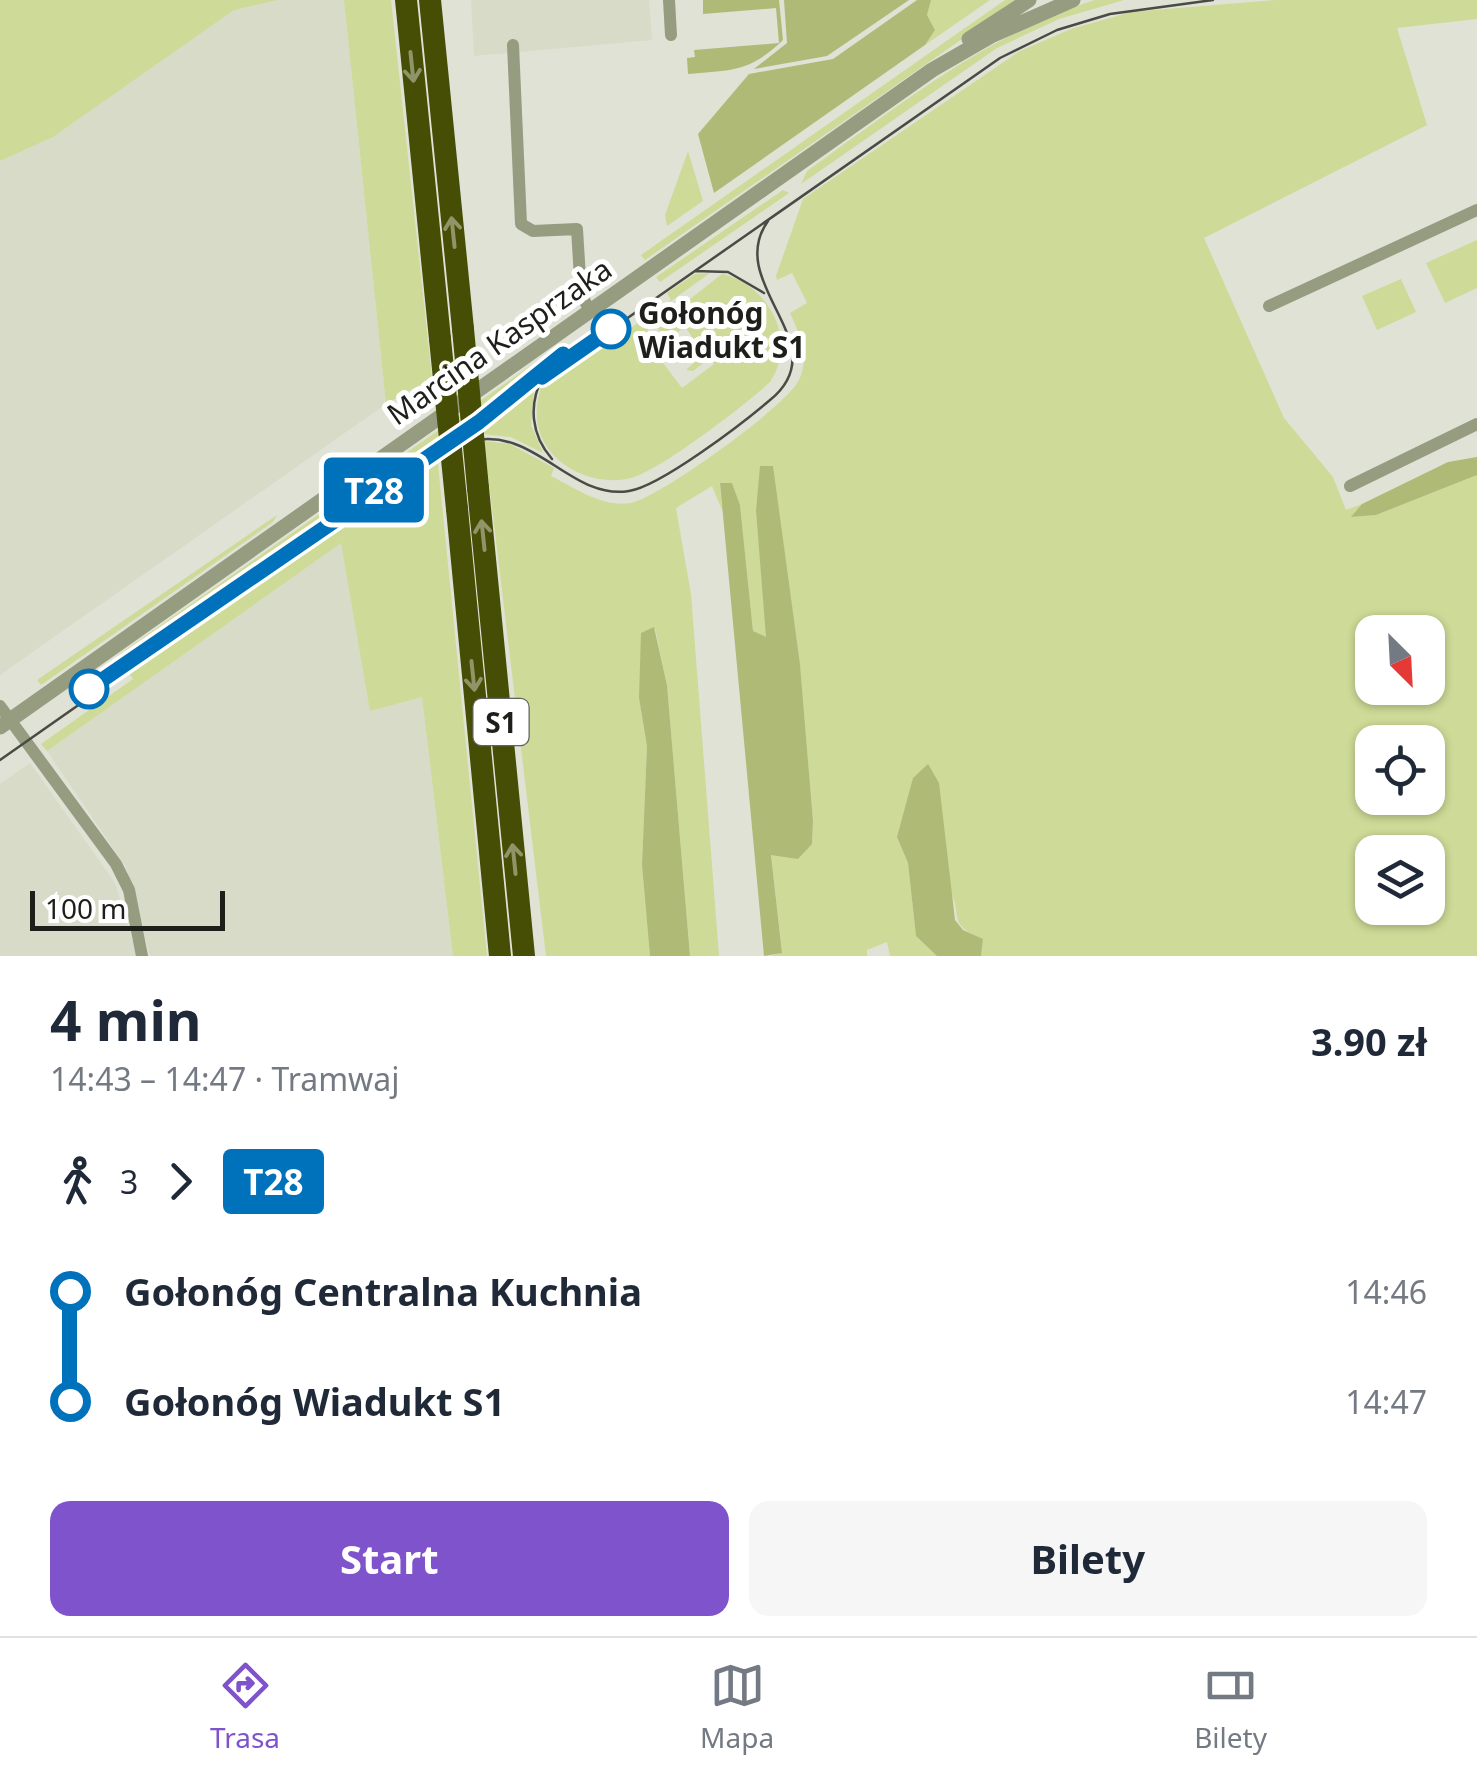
<!DOCTYPE html>
<html lang="pl">
<meta charset="utf-8">
<style>
:root{--surface:#fff;--page:#f6f6f7;--text:#1f2937;--muted:#747a83;--line:#e0e1e3;--accent:#7f53cc}
body{margin:0;font-family:"Noto Sans",sans-serif;background:var(--page);color:var(--text);height:100vh;display:flex;flex-direction:column;font-size:38px;white-space:nowrap}
*{box-sizing:border-box;margin:0}
p{font-size:32px;color:var(--muted)}
.icon{flex:none;width:55px;height:55px;fill:none;stroke:currentColor;stroke-width:2;stroke-linecap:round;stroke-linejoin:round}
.map{position:relative;height:956px;overflow:hidden}
.panel{display:flex;flex-direction:column;background:var(--surface);flex:1}
.panel>*{flex:none}
.badge{padding:0 20px;border-radius:8px;font-size:35px;line-height:65px}
.needle{width:65px;rotate:156deg}
.buttons{position:absolute;left:1355px;top:615px;display:grid;gap:20px}
.buttons a{display:grid;place-items:center;width:90px;height:90px;border-radius:20px;background:var(--surface);box-shadow:0 2px 8px #0004;font-size:50px}
.scale{position:absolute;left:30px;bottom:25px;width:195px;box-sizing:border-box;padding-left:10px;border:5px solid #1e1f1b;border-top:0;font-size:28px;line-height:35px;white-space:nowrap;color:#1e1f1b;-webkit-text-stroke:8px #fff;paint-order:stroke}
.map>.badge{position:absolute;translate:-50% -50%;box-shadow:0 0 0 5px #fff}
.legs{display:flex;align-items:center;gap:15px;height:110px;padding:0 50px;font-size:32px}
.legs p{margin-inline-start:auto}
.headline{display:flex;align-items:center;justify-content:space-between;height:170px;padding:0 50px}
h1{font-size:55px;font-weight:700;line-height:75px}
.action{display:flex;gap:20px;margin-top:auto;padding:20px 50px}
.action a{flex:1;height:115px;border-radius:20px;background:var(--accent);color:#fff;font-size:40px;font-weight:700;line-height:115px;text-align:center}
.action a+a{background:var(--page);color:var(--text)}
ul{padding:0 50px;list-style:none}
li{display:flex;align-items:center;gap:35px;height:110px;font-size:38px}
li i{display:grid;place-items:center;width:15px;height:100%;margin:0 12px;background:currentColor}
li i::after{content:'';width:25px;height:25px;margin:-12px;border:8px solid;border-radius:50%;background:var(--surface)}
li p{margin-inline-start:auto}
li:first-child i{background:linear-gradient(#0000 50%,currentColor 0)}
li:last-child i{background:linear-gradient(currentColor 50%,#0000 0)}
.tabs{display:flex;justify-content:space-around;align-items:center;height:140px;border-top:2px solid var(--line);background:var(--surface);font-size:28px;color:var(--muted)}
.tabs a{display:grid;justify-items:center;gap:5px}
.tabs .active{color:var(--accent)}
.map>svg:first-child{display:block}
.built{fill:#d7dbc7}
.green{fill:#ceda97;fill-rule:evenodd}
.forest{fill:#aeba76}
.lines{fill:none;stroke-linecap:round;stroke-linejoin:round}
.minor{stroke:#969c80;stroke-width:12}
.tertiary{stroke:#969c80;stroke-width:15}
.motorway{stroke:#454e04;stroke-width:22}
.tram{stroke:#4a4b45;stroke-width:2.5}
.motorway-bridge{stroke:#454e04;stroke-width:22}
.oneway{stroke:#8f9568}
.line-1-casing{stroke:#fff;stroke-width:22}
.line-1{stroke:#0072bc;stroke-width:15}
.stop-1-dot{fill:#fff;stroke:#0072bc;stroke-width:5}
.labels{text-anchor:middle;dominant-baseline:central;stroke-width:10;stroke-linejoin:round;paint-order:stroke}
.shield{fill:#fff;stroke:#62625f;stroke-width:2.5}
.shield-label{font-size:28px;font-weight:bold;fill:#1e1f1b}
.stop-label{font-size:30px;font-weight:bold;fill:#1e1f1b;stroke:#fff;text-anchor:start}
.street-label{font-size:30px;fill:#1e1f1b;stroke:#fff}
</style>
<div class="map">
<svg width="1477" height="956" viewBox="0 0 1477 956">
<rect width="100%" height="100%" fill="#e0e2d6"/>
<!-- built -->
<path class="built" d="M278 0H344L386 404 0 675V161L53 137 234 10Z
M471 0H649L652 40 474 56Z
M341 542 370 710 422 697 453 956H150L126 867 47 751Z
M30 763 115 883 137 956H0V784Z"/>
<!-- green -->
<path class="green" d="M0 0H278L234 10 53 137 0 161Z
M344 0H391L432 378 386 404Z
M931 0H990L925 45 935 30 927 15Z
M1005 0H1018L645 260 641 255Z
M1095 0H1124L1059 19 997 48 801 184 807 171C899 106 987 34 1095 0Z
M1276 0H1477V19L1397 28 1427 125 1204 238 1284 418 1333 477 1346 510 1362 504 1352 517 1376 515 1477 475V956H981L983 939C944 923 965 915 949 890 936 870 913 853 897 837L908 863 916 936 937 956H890L887 942 867 950V956H771L782 952 771 854 812 844 813 821 800 664 772 466 756 511 767 638 753 631 740 505 732 483H720L722 510 712 486 676 508 691 594 719 956H690L667 685 655 628 639 698 647 746 642 865 650 956H546L484 441 510 444 554 468 551 476C575 488 603 508 631 503 660 497 787 406 799 380 810 356 800 335 790 313L807 303 792 273 777 280 776 276 803 199 1020 51 1071 29 1131 12ZM1372 632H1428V688H1372ZM1372 742H1428V798H1372ZM1372 852H1428V908H1372Z
M688 151 703 201 667 226 665 215Z
M783 190 789 193 660 282 656 277Z
M1477 240V288L1445 303 1426 263Z
M710 273 653 314 645 339 682 388 714 364 710 358 693 371 686 370 704 353 685 327 663 342 657 325 722 274C769 285 798 340 770 382 747 404 659 471 631 478 588 489 532 458 537 407 538 398 540 386 546 379 553 372 563 367 571 361L576 366 671 300 667 293 695 274Z
M1401 279 1416 312 1377 330 1362 296Z
M560 345 563 350 482 415 122 662 117 656Z
M534 388 531 425 543 453 511 437 482 434Z
M437 461 438 464 487 956H453L422 697 370 711 341 543 47 751 41 744 133 679 129 673Z
M277 515 273 522 44 683 41 685 37 680Z"/>
<!-- forest -->
<path class="forest" d="M703 0H779L783 40C750 72 732 70 688 74L687 58 695 57 694 50 779 43 776 8 703 14Z
M784 0H909L827 56 754 69 787 43Z
M917 0H931L927 15 935 30 925 45 714 193 698 134 749 74 833 59Z
M1477 457V475L1376 515 1351 517 1362 504 1448 462Z
M760 466H773L800 664 813 821 812 844 798 859 771 855 782 953 764 956 720 483H732L740 505 753 631 766 637 756 511Z
M654 627 667 685 690 956H650L642 865 647 746 639 698 641 633Z
M928 764 939 783 955 920 963 930 983 939 981 956H937L916 936 908 863 897 837 913 778Z"/>
<g class="lines">
<!-- minor -->
<path class="minor" d="M669 0 671 35
M513 45 521 224 533 231 577 229 581 294 590 311
M1269 306 1477 210
M1350 486 1477 424
M0 706 116 864 129 890 142 956"/>
<!-- tertiary -->
<path class="tertiary" d="M969 39 1029 0
M0 727 932 70 991 36 1073 0"/>
<!-- motorway -->
<path class="motorway" d="M406 0 440 339
M430 0 463 329
M478 488 524 956
M457 509 500 956"/>
<!-- tram -->
<path class="tram" d="M695 271 728 272 764 293
M543 376C528 405 531 435 552 459
M467 442C534 423 570 501 629 491 661 486 743 423 770 400 839 344 723 284 768 221
M0 760 391 486 480 430 533 384 1000 58 1057 30 1110 14 1213 0"/>
<!-- motorway-bridge -->
<path class="motorway-bridge" d="M463 329 478 488
M440 339 457 509"/>
</g>
<!-- one-way arrows -->
<defs><path id="oneway-shaft" d="M-6 0H5M1.5-3L5.5 0L1.5 3" fill="none" stroke-width="1.6" stroke-linecap="round" stroke-linejoin="round" transform="scale(2.5)"/></defs>
<g class="oneway">
<use href="#oneway-shaft" transform="translate(412 67) rotate(84)"/>
<use href="#oneway-shaft" transform="translate(453 232) rotate(-96)"/>
<use href="#oneway-shaft" transform="translate(483 535) rotate(-96)"/>
<use href="#oneway-shaft" transform="translate(473 676) rotate(84)"/>
<use href="#oneway-shaft" transform="translate(514 859) rotate(-96)"/>
</g>
<g class="lines">
<defs>
<path id="line-1" d="M89 689 479 422 563 354 542 377 611 329"/>
</defs>
<!-- line-1 casing -->
<use href="#line-1" class="line-1-casing"/>
<!-- line-1 -->
<use href="#line-1" class="line-1"/>
</g>
<!-- markers -->
<g class="stop-1-dot">
<circle cx="611" cy="329" r="18"/>
<circle cx="89" cy="689" r="18"/>
</g>
<g class="labels">
<!-- shield labels -->
<rect class="shield" x="473.5" y="699" width="55" height="46" rx="8"/>
<g class="shield-label">
<text x="501" y="722">S1</text>
</g>
<!-- stop labels -->
<g class="stop-label">
<text x="638" y="312">Gołonóg<tspan x="638" dy="34">Wiadukt S1</tspan></text>
</g>
<!-- street labels -->
<g class="street-label">
<text transform="translate(499 341) rotate(-35)">Marcina Kasprzaka</text>
</g>
</g>
</svg>
<div class="buttons">
<a><svg class="needle" viewBox="-14 -14 28 28"><path d="M0-13l5 13h-10z" fill="#e53935"/><path d="M0 13l5-13h-10z" fill="#747a83"/></svg></a>
<a><svg class="icon" aria-label="locate" viewBox="0 0 24 24"><circle cx="12" cy="12" r="6"/><path d="M12 2v4M12 18v4M2 12h4M18 12h4"/></svg></a>
<a><svg class="icon" aria-label="layers" viewBox="0 0 24 24"><path d="M12 4l9 5-9 5-9-5zM3 14l9 5 9-5"/></svg></a>
</div>
<div class="scale">100 m</div>
<b class="badge" style="left:374px;top:490px;background:#0072bc;color:#fff">T28</b>
</div>
<section class="panel">
<div class="headline"><div><h1>4 min</h1><p>14:43 – 14:47 · Tramwaj</p></div><b>3.90 zł</b></div>
<div class="legs"><svg class="icon" aria-label="walk" viewBox="0 0 24 24"><circle cx="13" cy="4" r="2"/><path d="M13 8l-2 6 4 7M11 14l-3 7M7 12l3-4h3l4 4"/></svg>3<svg class="icon" aria-label="forward" viewBox="0 0 24 24"><path d="M9 5l7 7-7 7"/></svg><b class="badge" style="background:#0072bc;color:#fff">T28</b></div>
<ul>
<li><i style="color:#0072bc"></i><b>Gołonóg Centralna Kuchnia</b><p>14:46</p></li>
<li><i style="color:#0072bc"></i><b>Gołonóg Wiadukt S1</b><p>14:47</p></li>
</ul>
<div class="action"><a>Start</a><a>Bilety</a></div>
</section>
<nav class="tabs">
<a class="active"><svg class="icon" aria-label="directions" viewBox="0 0 24 24"><path d="M12 3l9 9-9 9-9-9zM9 14v-3h6M13 9l2 2-2 2"/></svg>Trasa</a>
<a><svg class="icon" aria-label="map" viewBox="0 0 24 24"><path d="M3 6l6-2 6 2 6-2v14l-6 2-6-2-6 2zM9 4v14M15 6v14"/></svg>Mapa</a>
<a><svg class="icon" aria-label="tickets" viewBox="0 0 24 24"><path d="M3 7h18v10H3zM15 7v10"/></svg>Bilety</a>
</nav>
